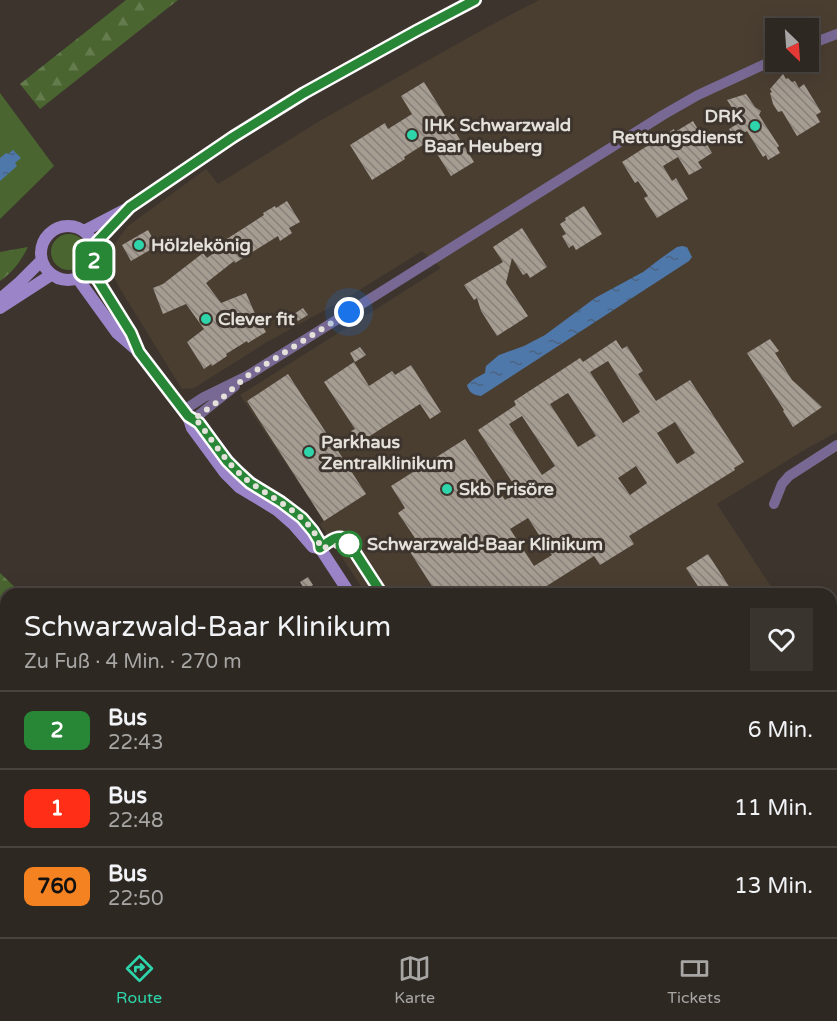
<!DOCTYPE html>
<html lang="de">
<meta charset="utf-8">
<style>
:root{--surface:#2e2822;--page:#3a342f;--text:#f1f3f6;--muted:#a7a6a5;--line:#494440;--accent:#2ed4aa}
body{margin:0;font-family:"Varela Round",sans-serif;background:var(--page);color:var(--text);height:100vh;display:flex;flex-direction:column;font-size:22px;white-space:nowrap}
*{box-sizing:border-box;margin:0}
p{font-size:20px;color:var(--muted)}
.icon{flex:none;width:33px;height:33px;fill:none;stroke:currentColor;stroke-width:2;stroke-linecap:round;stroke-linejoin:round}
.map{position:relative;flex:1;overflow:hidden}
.sheet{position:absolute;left:0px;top:588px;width:837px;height:350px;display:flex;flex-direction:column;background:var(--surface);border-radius:18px 18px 0 0;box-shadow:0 6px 24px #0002,0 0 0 2px var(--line)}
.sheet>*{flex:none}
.badge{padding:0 12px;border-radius:9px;font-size:21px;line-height:39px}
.needle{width:39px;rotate:155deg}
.controls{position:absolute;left:765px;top:18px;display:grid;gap:12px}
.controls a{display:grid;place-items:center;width:54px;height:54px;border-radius:0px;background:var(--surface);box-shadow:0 6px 24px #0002,0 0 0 2px var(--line);font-size:30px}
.you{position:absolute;width:30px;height:30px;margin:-15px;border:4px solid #fff;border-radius:50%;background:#1a73e8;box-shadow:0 0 0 9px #1a73e833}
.map>.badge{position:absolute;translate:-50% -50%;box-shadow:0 0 0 3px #fff}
.round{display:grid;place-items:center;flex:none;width:63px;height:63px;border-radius:0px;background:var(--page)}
.summary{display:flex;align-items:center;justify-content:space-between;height:102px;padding:0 24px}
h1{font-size:28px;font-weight:600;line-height:45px}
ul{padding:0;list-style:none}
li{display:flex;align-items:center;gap:18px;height:78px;padding:0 24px;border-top:2px solid var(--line)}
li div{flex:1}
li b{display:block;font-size:22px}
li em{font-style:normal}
li .badge{min-width:66px;font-weight:700;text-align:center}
.menu{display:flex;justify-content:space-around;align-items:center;height:84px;border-top:2px solid var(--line);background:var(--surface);font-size:16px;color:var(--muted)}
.menu a{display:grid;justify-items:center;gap:3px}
.menu .selected{color:var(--accent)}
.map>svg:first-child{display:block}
.built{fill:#4a3e31;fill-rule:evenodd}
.grass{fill:#4a6530}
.forest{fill:url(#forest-firs)}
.water{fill:url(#water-ripples)}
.building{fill:url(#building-back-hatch);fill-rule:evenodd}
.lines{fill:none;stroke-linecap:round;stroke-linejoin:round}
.street{stroke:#786994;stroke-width:10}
.secondary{stroke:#9c84c8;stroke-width:12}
.line-casing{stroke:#fff;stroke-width:14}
.line{stroke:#288736;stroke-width:9}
.walk{stroke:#e4e0da;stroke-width:6;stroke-dasharray:0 10.8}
.poi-dot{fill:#2ed4aa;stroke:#3d352d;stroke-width:2}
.stop-dot{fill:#fff;stroke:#288736;stroke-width:3}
.labels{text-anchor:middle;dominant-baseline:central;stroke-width:6;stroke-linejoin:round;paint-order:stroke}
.poi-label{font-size:18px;font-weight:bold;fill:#e4e0da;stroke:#3d352d;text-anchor:start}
.stop-label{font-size:18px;font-weight:bold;fill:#e4e0da;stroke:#3d352d;text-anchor:start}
</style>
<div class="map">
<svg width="837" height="937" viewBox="0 0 837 937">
<defs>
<pattern id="forest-firs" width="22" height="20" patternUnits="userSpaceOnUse" patternTransform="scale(1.5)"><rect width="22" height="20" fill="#4a6530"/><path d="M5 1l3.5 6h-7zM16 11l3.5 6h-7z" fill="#647b4d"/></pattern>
<pattern id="water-ripples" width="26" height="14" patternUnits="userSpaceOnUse" patternTransform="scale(1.5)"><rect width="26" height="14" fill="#4f78aa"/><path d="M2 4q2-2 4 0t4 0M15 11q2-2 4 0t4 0" fill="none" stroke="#4b6380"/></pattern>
<pattern id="building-back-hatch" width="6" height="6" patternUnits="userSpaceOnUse" patternTransform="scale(1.5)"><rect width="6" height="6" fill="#a59c92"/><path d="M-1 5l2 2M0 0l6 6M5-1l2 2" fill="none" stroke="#88817a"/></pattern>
</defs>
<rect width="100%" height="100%" fill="#3d352d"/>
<!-- built -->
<path class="built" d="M539 0H837V432L806 449 717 504 776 594H366L320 524 324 521 240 395 441 268 422 251 345 299 267 342 194 388 182 389 119 287 111 271 110 250 128 226 206 169 218 184 323 119 484 29ZM776 28H808V62H776Z"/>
<!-- grass -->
<path class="grass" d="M0 93 54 166 0 219Z
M51 252a18 18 0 1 1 36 0a18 18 0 1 1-36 0Z"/>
<!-- forest -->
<path class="forest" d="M126 0H178L40 109 20 84Z
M28 247C20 262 14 271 0 281V252Z
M0 573 22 594H6V666L0 670Z
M0 778 6 785V932H131L136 937H0Z"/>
<!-- water -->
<path class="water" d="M13 150 21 158 15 163 17 166 0 181V158L6 153 8 154Z
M682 246 687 247 692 257 689 261 481 396C474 395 469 393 467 385L474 379 485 373 486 366 499 355 524 346 545 335 595 298 643 272 660 259 677 247Z"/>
<!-- building -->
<path class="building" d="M783 74 786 79 788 78 792 82 795 81 799 88 804 84 821 112 816 115 820 122 797 136 782 111 778 112 773 104 770 93 772 92 770 89Z
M424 82 474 162 451 176 429 141 404 157 405 159 372 180 350 145 385 123 388 129 412 114 401 96Z
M746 94 755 107 761 111 759 115 779 146 777 148 780 153 768 160 766 155 763 157 747 131 735 138 729 129 739 123 729 113 733 109 727 100Z
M693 121 712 153 698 162 702 168 689 175 678 157 663 166 672 181 676 178 688 199 657 218 644 198 648 196 638 181 635 183 622 162 674 129 675 132Z
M287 201 300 222 289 228 292 233 280 241 278 236 235 263 234 261 206 283 221 303 246 293 256 316 266 332 248 343 247 341 226 354 227 356 212 366 211 364 204 369 187 342 204 329 186 304 163 314 153 288 163 284 203 253 207 258 224 245 222 242 264 215 263 213 275 206 276 208Z
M584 206 602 234 576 250 573 245 569 248 562 236 566 234 560 224 566 220 565 218Z
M522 228 547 267 530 278 527 273 523 275 512 258 506 283 528 316 497 336 481 311 477 298 474 300 464 285 503 262 493 247Z
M148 230 157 246 131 261 122 245Z
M303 308 308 315 298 321 294 314Z
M770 339 779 351 775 353 792 380 822 407 793 427 783 411 784 410 747 353Z
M616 340 622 349 627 346 643 371 638 374 656 401 690 380 744 462 734 468 735 470 629 536 634 544 600 565 594 556 534 594H437L405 544 415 538 398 513 405 508 391 486 465 439 505 500 518 491 478 430 516 405 514 401 580 358 583 362ZM608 361 640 412 623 423 590 372ZM568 393 596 436 578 447 550 404ZM522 416 555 466 542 475 509 424ZM675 422 695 453 677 464 657 433ZM636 466 647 483 630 495 618 478ZM528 518 552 555 534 566 510 529Z
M360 347 366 355 355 362 350 353Z
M354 362 369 386 392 371 395 375 411 365 441 412 430 419 420 404 362 441 360 438 357 440 351 431 355 429 324 382Z
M288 374 366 494 324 521 247 401Z
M708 554 734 594H703L686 568Z
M308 577 313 585 305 590 300 582Z"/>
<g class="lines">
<!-- street -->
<path class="street" d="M808 45 837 34
M184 410 204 397 247 376 663 115 698 95 776 59
M194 419 235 386
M774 504 782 484 789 476 837 445
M831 702 837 699"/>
<!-- secondary -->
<path class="secondary" d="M41 253a27 27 0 1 1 54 0a27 27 0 1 1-54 0Z
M84 231 130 207 233 137 304 93 416 31 475 0
M94 245 123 215
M91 269 131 333 139 351
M78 279 117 333 139 352 188 416 192 428 225 473 239 487 277 510 294 525 313 547 320 548
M0 299 20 282 41 261
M0 308 51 275
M188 416C191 418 196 420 200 423 204 427 207 433 211 438 219 449 227 461 237 471 259 494 316 514 320 548L350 594
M568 932 571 937"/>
</g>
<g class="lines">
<defs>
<path id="line" d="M382 594 347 540C337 533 328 543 320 548L319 541 313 531 302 518 281 502 250 483 238 472 227 461 199 423 188 416 139 352 131 333 91 269C95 260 96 254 94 245L130 207 233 137 304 93 416 31 475 0"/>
</defs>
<!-- line casing -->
<use href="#line" class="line-casing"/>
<!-- line -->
<use href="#line" class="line"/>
<!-- walk -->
<path class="walk" d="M349 312 247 376 220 400 194 419 199 423C212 440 224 459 240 474 262 495 316 515 320 548L349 544"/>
</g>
<!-- markers -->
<g class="poi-dot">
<circle cx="755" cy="126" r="6"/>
<circle cx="412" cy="135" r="6"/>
<circle cx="139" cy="245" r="6"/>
<circle cx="206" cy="319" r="6"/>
<circle cx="309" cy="452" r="6"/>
<circle cx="447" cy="489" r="6"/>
</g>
<circle class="stop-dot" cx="349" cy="544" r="12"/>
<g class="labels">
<!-- poi labels -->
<g class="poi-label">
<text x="743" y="116" text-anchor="end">DRK<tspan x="743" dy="21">Rettungsdienst</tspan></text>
<text x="424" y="125">IHK Schwarzwald<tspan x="424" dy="21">Baar Heuberg</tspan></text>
<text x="151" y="245">Hölzlekönig</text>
<text x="218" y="319">Clever fit</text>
<text x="321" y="442">Parkhaus<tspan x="321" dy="21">Zentralklinikum</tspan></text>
<text x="459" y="489">Skb Frisöre</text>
</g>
<!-- stop labels -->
<g class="stop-label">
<text x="367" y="544">Schwarzwald-Baar Klinikum</text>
</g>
</g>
</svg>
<div class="controls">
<a><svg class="needle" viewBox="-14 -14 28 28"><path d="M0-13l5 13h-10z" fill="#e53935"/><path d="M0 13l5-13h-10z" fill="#a7a6a5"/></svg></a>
</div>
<div class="you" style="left:349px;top:312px"></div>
<b class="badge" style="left:94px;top:261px;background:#288736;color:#fff">2</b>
<section class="sheet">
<div class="summary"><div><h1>Schwarzwald-Baar Klinikum</h1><p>Zu Fuß · 4 Min. · 270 m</p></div><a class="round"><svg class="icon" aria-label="heart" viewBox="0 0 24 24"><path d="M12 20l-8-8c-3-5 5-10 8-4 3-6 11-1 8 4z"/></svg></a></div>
<ul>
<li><span class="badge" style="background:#288736;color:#fff">2</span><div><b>Bus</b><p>22:43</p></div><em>6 Min.</em></li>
<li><span class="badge" style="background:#ff2e17;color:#fff">1</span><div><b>Bus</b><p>22:48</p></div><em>11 Min.</em></li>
<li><span class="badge" style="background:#f58220;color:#111">760</span><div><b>Bus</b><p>22:50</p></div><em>13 Min.</em></li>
</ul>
</section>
</div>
<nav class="menu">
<a class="selected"><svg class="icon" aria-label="directions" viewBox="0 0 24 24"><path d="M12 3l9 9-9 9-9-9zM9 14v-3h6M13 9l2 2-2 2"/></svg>Route</a>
<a><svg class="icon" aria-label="map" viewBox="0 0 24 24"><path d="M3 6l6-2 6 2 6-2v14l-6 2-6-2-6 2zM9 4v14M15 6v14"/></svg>Karte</a>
<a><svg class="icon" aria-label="tickets" viewBox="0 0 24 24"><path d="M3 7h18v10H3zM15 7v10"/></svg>Tickets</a>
</nav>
